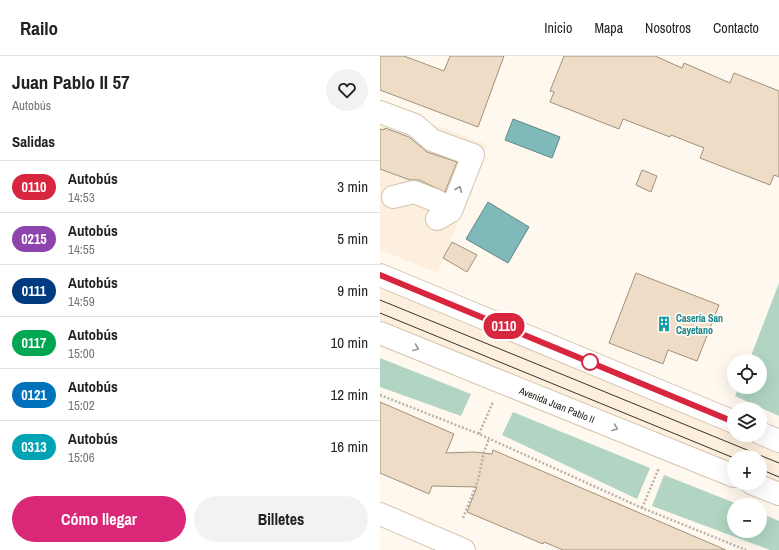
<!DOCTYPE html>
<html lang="es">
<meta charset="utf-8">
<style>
:root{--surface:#fff;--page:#f2f2f2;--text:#222;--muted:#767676;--line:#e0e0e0;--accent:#db2777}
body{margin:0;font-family:"Archivo Narrow",sans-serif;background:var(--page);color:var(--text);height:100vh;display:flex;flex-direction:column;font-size:15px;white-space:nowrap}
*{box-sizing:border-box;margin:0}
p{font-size:13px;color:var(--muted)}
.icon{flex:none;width:22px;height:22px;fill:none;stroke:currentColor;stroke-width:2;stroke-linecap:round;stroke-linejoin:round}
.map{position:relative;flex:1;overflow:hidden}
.side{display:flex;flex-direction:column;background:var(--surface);width:380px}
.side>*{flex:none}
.badge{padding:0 8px;border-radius:13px;font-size:14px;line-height:26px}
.fabs{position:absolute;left:347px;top:298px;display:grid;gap:8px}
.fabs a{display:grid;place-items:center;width:40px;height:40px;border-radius:50%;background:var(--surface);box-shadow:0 4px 16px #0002;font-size:20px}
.map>.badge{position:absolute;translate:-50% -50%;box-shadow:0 0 0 2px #fff}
h2{padding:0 12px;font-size:15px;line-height:36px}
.round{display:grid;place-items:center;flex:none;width:42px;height:42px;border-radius:21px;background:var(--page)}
.head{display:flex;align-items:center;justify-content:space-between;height:68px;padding:0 12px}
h1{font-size:19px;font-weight:700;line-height:30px}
.action{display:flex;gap:8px;margin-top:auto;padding:8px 12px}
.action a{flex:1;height:46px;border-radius:24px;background:var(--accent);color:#fff;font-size:16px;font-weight:700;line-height:46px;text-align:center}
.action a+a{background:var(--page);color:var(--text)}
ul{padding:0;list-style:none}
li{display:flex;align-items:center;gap:12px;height:52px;padding:0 12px;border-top:1px solid var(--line)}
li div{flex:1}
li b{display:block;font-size:15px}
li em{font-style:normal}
li .badge{min-width:44px;font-weight:700;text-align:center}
header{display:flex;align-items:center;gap:24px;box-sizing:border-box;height:56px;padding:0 20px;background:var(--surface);border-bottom:1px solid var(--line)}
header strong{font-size:19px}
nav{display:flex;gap:22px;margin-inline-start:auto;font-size:14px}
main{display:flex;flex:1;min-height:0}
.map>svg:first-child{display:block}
.built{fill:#fdefde}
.green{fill:#b2d5c3}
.water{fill:#7fb9b9;stroke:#618885}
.building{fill:#eedcc6;stroke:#a0907b}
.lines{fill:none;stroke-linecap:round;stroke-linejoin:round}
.minor-casing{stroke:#d6c5b0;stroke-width:24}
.major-casing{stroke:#d6c5b0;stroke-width:24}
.path{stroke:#b8b2a9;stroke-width:2.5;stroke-dasharray:2 2;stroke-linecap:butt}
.minor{stroke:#fff;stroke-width:22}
.major{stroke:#fff;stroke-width:22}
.tram{stroke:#383229;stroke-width:1}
.oneway{stroke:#989592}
.line-casing{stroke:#fff;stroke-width:9}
.line{stroke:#d7263d;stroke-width:6}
.stop-dot{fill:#fff;stroke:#d7263d;stroke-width:2}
.labels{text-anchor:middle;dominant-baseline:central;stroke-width:3.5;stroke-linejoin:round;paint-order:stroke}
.culture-label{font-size:10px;font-weight:bold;fill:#0d838f;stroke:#fff8ef;text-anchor:start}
.street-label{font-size:10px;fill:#1a140c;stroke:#fff8ef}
</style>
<header>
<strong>Railo</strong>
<nav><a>Inicio</a><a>Mapa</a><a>Nosotros</a><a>Contacto</a></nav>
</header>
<main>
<section class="side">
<div class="head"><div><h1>Juan Pablo II 57</h1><p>Autobús</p></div><a class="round"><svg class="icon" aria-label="heart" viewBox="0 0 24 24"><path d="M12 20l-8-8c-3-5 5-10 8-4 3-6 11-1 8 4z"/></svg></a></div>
<h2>Salidas</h2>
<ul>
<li><span class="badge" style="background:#d7263d;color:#fff">0110</span><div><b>Autobús</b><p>14:53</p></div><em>3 min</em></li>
<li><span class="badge" style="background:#8e44ad;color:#fff">0215</span><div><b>Autobús</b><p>14:55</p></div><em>5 min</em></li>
<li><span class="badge" style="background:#003b80;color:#fff">0111</span><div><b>Autobús</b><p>14:59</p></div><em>9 min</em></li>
<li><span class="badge" style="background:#00a651;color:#fff">0117</span><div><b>Autobús</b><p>15:00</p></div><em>10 min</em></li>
<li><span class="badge" style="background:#0072bc;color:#fff">0121</span><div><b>Autobús</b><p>15:02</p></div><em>12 min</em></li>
<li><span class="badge" style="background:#00a3b4;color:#fff">0313</span><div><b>Autobús</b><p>15:06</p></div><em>16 min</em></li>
</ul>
<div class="action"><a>Cómo llegar</a><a>Billetes</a></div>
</section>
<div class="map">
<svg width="399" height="494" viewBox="0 0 399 494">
<rect width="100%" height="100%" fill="#fff8ef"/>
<!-- built -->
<path class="built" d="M0 48 108 89 58 217 0 194Z
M0 232 399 397V431L380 423V401H354V412L0 267Z"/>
<!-- green -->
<path class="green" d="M399 227V360L355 340 359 331H380V305H369Z
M0 302 91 338 81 360 0 331Z
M133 356 270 412 257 443 122 379Z
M284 419 360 449H354V475H380V457L399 465V494H390L272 450Z"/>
<!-- water -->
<path class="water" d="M133 63 180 81 172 102 125 84Z
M108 146 149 171 128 207 86 183Z"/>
<!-- building -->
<path class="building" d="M0 0H24L64 15 70 0H124L98 71 0 34Z
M184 0H275L302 12 304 7 350 27 354 17 399 35V121L394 119 390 129 320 102 324 92 291 79 290 81 243 63 239 73 170 46 174 36 170 35Z
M5 72 29 81 47 96 77 106 65 136 39 124H30L0 113V73L4 74Z
M262 114 277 120 271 136 256 129Z
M72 186 97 199 87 216 63 202Z
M256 217 339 249 317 305 288 294 283 308 229 287Z
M0 346 74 378 66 397 94 396 112 398 113 394 346 494H183L164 486 163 488 87 456 97 431 52 430 49 438 0 417Z"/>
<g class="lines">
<defs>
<path id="minor" d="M0 56 35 69 52 84 93 99 71 155 57 163
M13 141 34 136 57 145 71 155
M0 458 84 494"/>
<g id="major">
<path d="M0 219 354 366"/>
<path id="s1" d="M0 277 354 420"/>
<path d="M380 377 399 385"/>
<path d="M371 427 399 438"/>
</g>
</defs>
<!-- minor casing -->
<use href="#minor" class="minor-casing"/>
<!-- major casing -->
<use href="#major" class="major-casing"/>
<!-- path -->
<path class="path" d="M0 339 99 378 262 452 366 494
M99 378 113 346
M262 452 279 412
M83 462 98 424 104 396 109 383"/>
<!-- minor -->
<use href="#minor" class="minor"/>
<!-- major -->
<use href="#major" class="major"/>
<!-- tram -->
<path class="tram" d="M0 244 399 407
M0 257 354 402
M380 413 399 421"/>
</g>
<!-- one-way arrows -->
<defs><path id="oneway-chevron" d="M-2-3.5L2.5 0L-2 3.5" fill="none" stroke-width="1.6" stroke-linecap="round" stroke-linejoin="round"/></defs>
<g class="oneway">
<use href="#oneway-chevron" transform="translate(79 133) rotate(-68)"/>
<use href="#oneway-chevron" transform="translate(36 292) rotate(22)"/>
<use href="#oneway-chevron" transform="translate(235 372) rotate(22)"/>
</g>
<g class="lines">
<defs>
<path id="line" d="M0 219 354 366"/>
</defs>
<!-- line casing -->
<use href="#line" class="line-casing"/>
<!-- line -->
<use href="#line" class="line"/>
</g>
<!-- icons -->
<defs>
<symbol id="building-bare" viewBox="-9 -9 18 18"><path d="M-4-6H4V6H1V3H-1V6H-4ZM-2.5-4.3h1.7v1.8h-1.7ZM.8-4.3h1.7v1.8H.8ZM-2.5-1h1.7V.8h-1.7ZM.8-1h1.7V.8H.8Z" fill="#0f9aa8" stroke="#fff8ef" stroke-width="2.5" paint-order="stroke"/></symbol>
</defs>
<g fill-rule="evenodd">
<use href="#building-bare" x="273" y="257" width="22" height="22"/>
</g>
<!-- markers -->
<circle class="stop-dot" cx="210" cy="306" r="8"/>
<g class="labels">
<!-- culture labels -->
<g class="culture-label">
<text x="296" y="262">Casería San<tspan x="296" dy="12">Cayetano</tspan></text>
</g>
<!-- street labels -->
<g class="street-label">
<text stroke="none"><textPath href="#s1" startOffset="191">Avenida Juan Pablo II</textPath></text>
</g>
</g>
</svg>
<div class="fabs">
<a><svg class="icon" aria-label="locate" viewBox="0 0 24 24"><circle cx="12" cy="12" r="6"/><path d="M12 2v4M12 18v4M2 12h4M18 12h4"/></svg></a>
<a><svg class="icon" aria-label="layers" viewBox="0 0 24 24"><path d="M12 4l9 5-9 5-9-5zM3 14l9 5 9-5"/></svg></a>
<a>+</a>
<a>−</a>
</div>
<b class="badge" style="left:124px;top:270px;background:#d7263d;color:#fff">0110</b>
</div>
</main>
